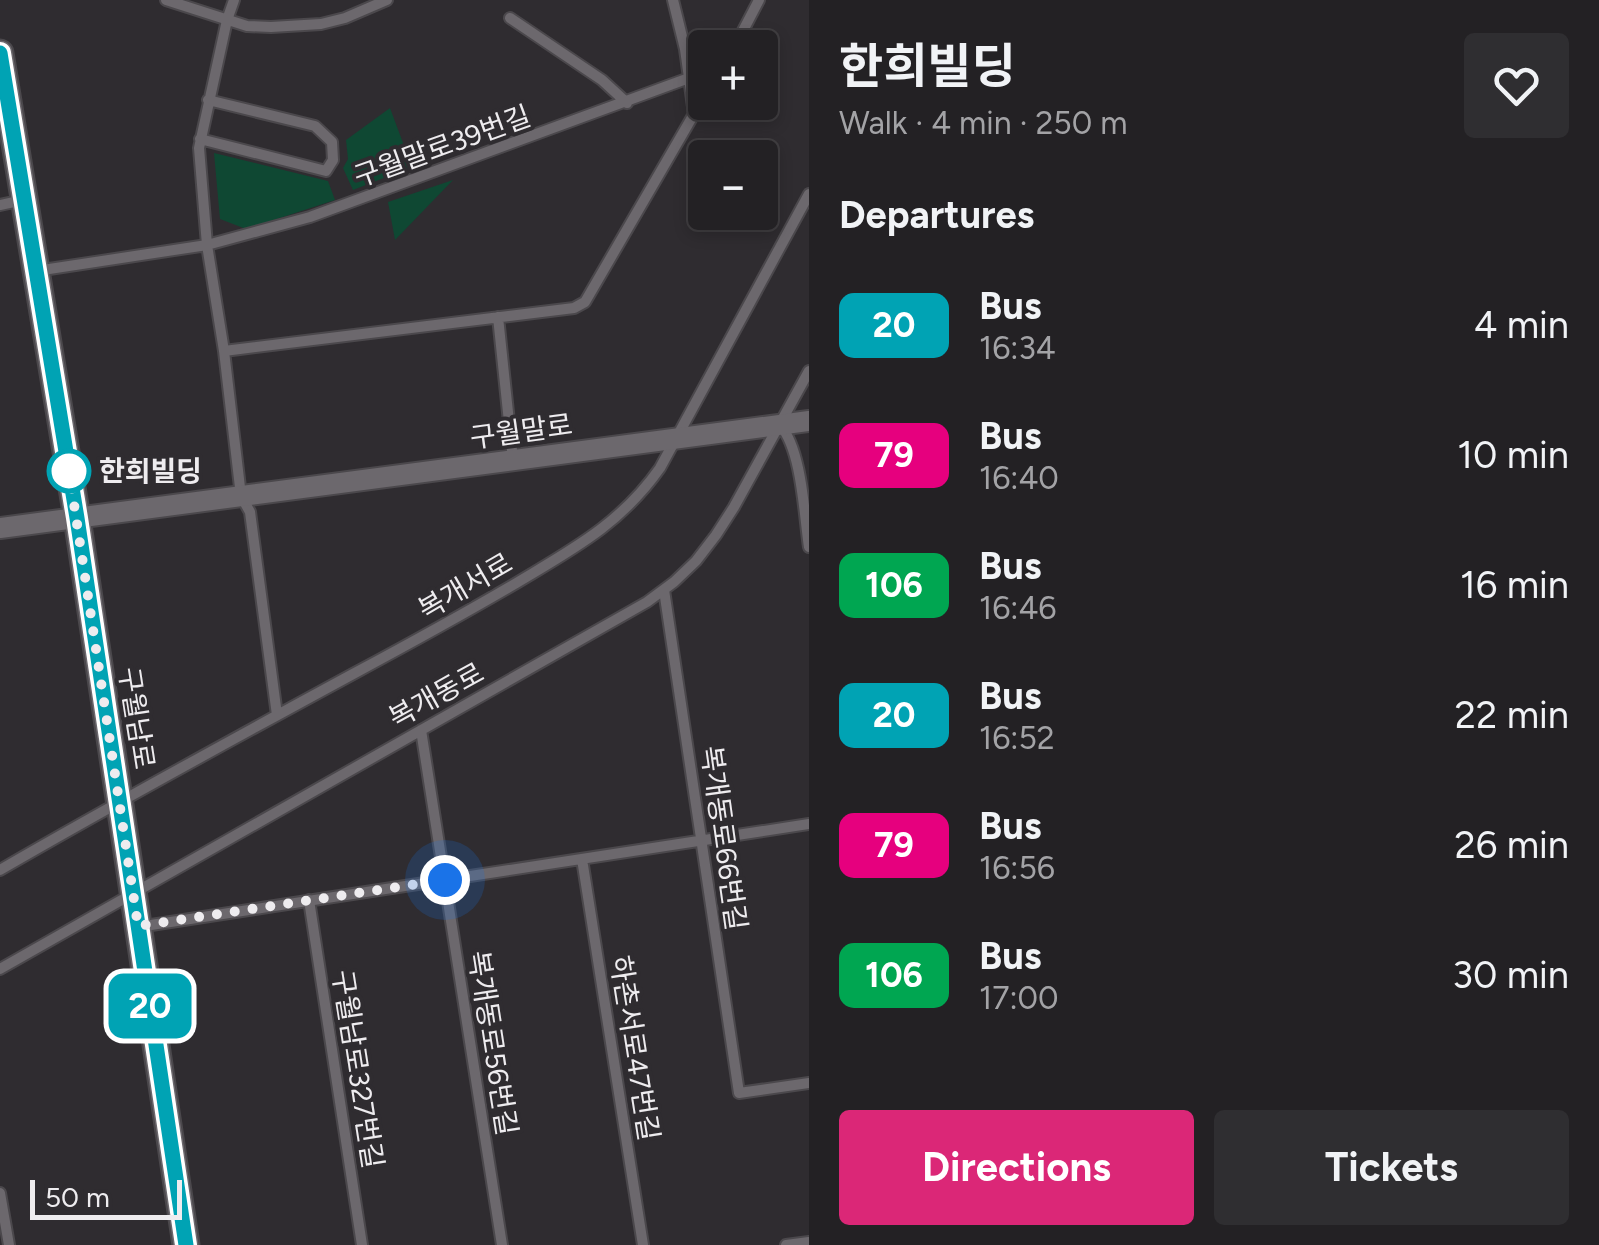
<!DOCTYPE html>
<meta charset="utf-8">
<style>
:root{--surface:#232124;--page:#2f2e31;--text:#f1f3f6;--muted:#a3a3a6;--line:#403e41;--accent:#db2777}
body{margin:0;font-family:Figtree,"Noto Sans KR",sans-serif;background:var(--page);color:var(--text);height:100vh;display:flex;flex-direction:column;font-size:38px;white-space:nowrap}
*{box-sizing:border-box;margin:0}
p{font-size:32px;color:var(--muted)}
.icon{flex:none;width:55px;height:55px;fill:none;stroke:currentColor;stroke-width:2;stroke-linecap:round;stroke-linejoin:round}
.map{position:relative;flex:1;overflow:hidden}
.drawer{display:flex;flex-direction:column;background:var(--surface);width:790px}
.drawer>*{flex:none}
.badge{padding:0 20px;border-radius:15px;font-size:35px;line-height:65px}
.controls{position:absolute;left:688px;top:30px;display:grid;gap:20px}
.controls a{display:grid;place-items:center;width:90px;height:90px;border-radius:10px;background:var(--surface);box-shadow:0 5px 15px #0003,0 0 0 2px var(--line);font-size:50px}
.scale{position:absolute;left:30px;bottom:25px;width:152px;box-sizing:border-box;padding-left:10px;border:5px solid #eeecef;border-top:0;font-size:28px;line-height:35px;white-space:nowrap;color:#eeecef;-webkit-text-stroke:8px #2f2c30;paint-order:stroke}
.you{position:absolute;width:50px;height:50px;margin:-25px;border:8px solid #fff;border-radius:50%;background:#1a73e8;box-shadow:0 0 0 15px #1a73e833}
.map>.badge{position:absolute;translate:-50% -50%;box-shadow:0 0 0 5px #fff}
h2{padding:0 30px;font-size:38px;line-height:90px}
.round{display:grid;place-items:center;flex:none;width:105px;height:105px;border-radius:10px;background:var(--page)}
.headline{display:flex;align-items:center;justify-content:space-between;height:170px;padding:0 30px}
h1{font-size:48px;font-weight:700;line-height:75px}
.action{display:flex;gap:20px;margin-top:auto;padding:20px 30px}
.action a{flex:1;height:115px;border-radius:10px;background:var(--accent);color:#fff;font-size:40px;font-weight:700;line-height:115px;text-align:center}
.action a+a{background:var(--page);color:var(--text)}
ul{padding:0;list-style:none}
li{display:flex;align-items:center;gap:30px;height:130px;padding:0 30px}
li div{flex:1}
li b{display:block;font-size:38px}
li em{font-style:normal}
li .badge{min-width:110px;font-weight:700;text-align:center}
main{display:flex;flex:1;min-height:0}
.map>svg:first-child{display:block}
.green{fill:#0f4833}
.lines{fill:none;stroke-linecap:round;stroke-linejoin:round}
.service-casing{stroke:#4b484c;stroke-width:14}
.minor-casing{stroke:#4b484c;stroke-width:24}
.tertiary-casing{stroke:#4b484c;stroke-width:29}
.service{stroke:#6c686d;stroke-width:10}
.minor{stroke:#6c686d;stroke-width:20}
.tertiary{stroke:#6c686d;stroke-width:25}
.line-casing{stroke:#fff;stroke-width:22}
.line{stroke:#00a3b4;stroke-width:15}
.walk{stroke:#eeecef;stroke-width:10;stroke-dasharray:0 18}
.stop-dot{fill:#fff;stroke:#00a3b4;stroke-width:5}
.labels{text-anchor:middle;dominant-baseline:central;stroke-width:8;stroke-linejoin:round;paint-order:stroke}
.street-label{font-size:28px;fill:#eeecef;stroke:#2f2c30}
.stop-label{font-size:28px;font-weight:bold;fill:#eeecef;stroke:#2f2c30;text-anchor:start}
</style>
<main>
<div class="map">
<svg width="809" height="1245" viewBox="0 0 809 1245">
<rect width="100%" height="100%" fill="#2f2c30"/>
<!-- green -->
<path class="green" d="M390 108 412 167 353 190 343 168 348 159 346 140Z
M214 153 328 181 335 200 246 229 220 219Z
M453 180 395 240 388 202Z"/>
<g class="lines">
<defs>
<path id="service" d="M166 0 247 26 271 27 321 24 345 18 387 0
M234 0 227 20 199 148 207 245 224 351 241 496 250 512 277 715
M673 0 685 49 694 114
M510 18 602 80 627 103
M734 48 759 0
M200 139 326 171 333 160 332 142 315 126 208 100
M0 205 23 200
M36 271 207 245 310 217 689 78
M498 317 513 460
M224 351 574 308 585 302 694 114 705 102
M780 425C802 450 804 514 809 547
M664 590 739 1093 809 1083
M421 730 502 1245
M582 859 643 1245
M0 870C117 802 235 738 353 674 407 645 460 616 513 585 571 550 620 525 660 468L809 194
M309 900 362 1245
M138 927 809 824
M0 969 647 602 674 582 696 561 716 535 734 507 809 371
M0 1193 9 1245
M786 1245 809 1242"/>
<path id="minor" d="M0 528 809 421"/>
<path id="tertiary" d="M0 53 77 518 186 1245"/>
</defs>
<!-- service casing -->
<use href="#service" class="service-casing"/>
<!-- minor casing -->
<use href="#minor" class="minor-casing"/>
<!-- tertiary casing -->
<use href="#tertiary" class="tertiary-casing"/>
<!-- service -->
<use href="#service" class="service"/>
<!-- minor -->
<use href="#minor" class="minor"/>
<!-- tertiary -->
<use href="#tertiary" class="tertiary"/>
</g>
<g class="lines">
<defs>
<path id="line" d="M0 53 77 518 186 1245"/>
</defs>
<!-- line casing -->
<use href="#line" class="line-casing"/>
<!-- line -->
<use href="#line" class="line"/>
<!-- walk -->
<path class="walk" d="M69 471 138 926 445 880"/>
</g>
<!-- markers -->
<circle class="stop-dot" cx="69" cy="471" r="20"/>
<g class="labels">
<!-- street labels -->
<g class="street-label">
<text transform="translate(442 146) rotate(-20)">구월말로39번길</text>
<text transform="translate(521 431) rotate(-8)">구월말로</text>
<text transform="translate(465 586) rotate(-30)">복개서로</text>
<text transform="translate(436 695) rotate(-29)">복개동로</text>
<text transform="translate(137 718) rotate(81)">구월남로</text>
<text transform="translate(724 838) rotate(82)">복개동로66번길</text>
<text transform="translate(493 1043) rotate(81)">복개동로56번길</text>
<text transform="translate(635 1048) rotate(81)">하촌서로47번길</text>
<text transform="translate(358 1069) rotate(81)">구월남로327번길</text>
</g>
<!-- stop labels -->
<g class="stop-label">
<text x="99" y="471">한희빌딩</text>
</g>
</g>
</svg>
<div class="controls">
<a>+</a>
<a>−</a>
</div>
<div class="scale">50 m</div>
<div class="you" style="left:445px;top:880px"></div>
<b class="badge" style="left:150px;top:1006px;background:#00a3b4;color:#fff">20</b>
</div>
<section class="drawer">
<div class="headline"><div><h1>한희빌딩</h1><p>Walk · 4 min · 250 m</p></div><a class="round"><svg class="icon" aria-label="heart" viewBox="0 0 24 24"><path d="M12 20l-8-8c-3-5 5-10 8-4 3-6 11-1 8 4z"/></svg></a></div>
<h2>Departures</h2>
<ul>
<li><span class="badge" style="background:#00a3b4;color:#fff">20</span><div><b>Bus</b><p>16:34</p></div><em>4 min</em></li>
<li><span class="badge" style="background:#e6007e;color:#fff">79</span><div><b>Bus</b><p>16:40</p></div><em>10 min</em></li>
<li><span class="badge" style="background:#00a651;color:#fff">106</span><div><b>Bus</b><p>16:46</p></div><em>16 min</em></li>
<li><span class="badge" style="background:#00a3b4;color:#fff">20</span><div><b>Bus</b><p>16:52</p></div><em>22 min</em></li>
<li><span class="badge" style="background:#e6007e;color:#fff">79</span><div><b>Bus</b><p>16:56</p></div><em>26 min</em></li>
<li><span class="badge" style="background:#00a651;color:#fff">106</span><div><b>Bus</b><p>17:00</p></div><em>30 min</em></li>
</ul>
<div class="action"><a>Directions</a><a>Tickets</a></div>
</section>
</main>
